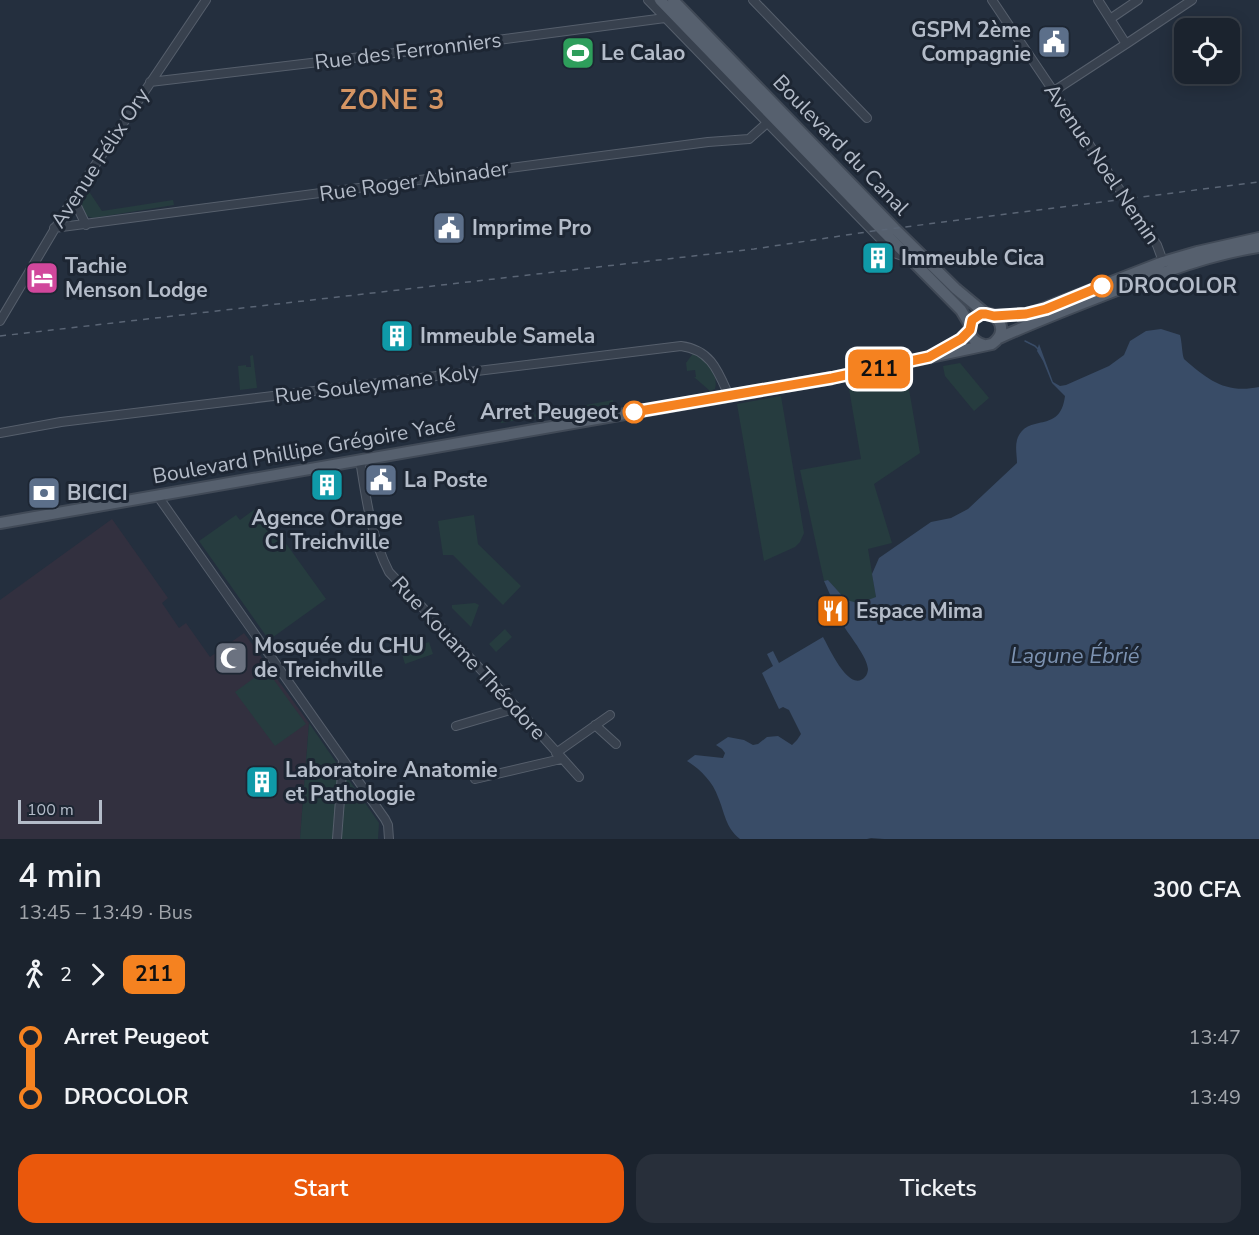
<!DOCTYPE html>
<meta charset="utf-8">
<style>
:root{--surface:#1b232e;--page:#282f3a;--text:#f1f3f6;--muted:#a0a4aa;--line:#39404a;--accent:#ea580c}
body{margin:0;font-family:"Nunito Sans",sans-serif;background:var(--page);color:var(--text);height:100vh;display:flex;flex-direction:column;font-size:22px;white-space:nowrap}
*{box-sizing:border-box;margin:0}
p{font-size:20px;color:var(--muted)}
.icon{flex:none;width:33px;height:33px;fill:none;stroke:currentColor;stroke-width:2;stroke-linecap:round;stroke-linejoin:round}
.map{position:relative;height:839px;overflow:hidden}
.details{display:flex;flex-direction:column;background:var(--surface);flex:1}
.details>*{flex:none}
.badge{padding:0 12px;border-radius:9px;font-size:21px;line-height:39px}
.fabs{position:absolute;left:1174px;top:18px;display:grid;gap:12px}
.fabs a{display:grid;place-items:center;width:66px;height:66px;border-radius:12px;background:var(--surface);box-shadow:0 3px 15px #0003,0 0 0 2px var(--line);font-size:30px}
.scale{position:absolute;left:18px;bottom:15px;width:84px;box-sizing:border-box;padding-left:6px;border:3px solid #b4bcc9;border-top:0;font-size:16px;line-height:21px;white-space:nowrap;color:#b4bcc9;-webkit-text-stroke:4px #1d2633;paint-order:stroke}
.map>.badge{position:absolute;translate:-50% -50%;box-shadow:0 0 0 3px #fff}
.legs{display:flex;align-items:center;gap:9px;height:66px;padding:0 18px;font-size:20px}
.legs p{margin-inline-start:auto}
.headline{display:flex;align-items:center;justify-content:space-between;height:102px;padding:0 18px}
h1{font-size:33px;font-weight:600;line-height:45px}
.primary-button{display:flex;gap:12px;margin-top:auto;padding:12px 18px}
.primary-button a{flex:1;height:69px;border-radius:18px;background:var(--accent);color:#fff;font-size:24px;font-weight:600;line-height:69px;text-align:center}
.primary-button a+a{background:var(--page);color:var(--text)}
ul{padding:0 18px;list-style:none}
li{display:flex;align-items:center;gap:21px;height:60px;font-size:22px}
li i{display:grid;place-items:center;width:9px;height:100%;margin:0 8px;background:currentColor}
li i::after{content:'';width:15px;height:15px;margin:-8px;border:4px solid;border-radius:50%;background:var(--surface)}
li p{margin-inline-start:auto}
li:first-child i{background:linear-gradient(#0000 50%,currentColor 0)}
li:last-child i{background:linear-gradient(currentColor 50%,#0000 0)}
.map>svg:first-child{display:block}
.medical{fill:#32303f}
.green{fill:#263c3f}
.water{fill:#394c67}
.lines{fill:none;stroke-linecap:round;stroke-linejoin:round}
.stream{stroke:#394c67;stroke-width:1.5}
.minor-casing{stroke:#565f6c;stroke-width:10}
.major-casing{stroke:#414a57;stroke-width:14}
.minor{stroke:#38414e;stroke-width:8}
.major{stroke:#56606e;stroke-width:10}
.rail{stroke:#5a6575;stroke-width:1.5;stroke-dasharray:6 6;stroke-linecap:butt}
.line-1-casing{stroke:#fff;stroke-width:14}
.line-1{stroke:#f58220;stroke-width:9}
.stop-1-dot{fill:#fff;stroke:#f58220;stroke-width:3}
.labels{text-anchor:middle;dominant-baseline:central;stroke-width:6;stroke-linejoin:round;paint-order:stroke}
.poi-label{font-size:21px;font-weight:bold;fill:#b4bcc9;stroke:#1d2633;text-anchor:start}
.street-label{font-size:21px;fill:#b4bcc9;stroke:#1d2633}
.stop-label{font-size:21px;font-weight:bold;fill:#b4bcc9;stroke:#1d2633;text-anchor:start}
.water-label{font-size:22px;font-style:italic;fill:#7c92b1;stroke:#1d2633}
.district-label{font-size:27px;font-weight:bold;letter-spacing:1.5px;fill:#d59563;stroke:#1d2633}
</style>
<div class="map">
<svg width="1259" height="839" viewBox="0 0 1259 839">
<rect width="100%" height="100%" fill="#242f3e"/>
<!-- medical -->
<path class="medical" d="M112 519 168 598 162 603 179 628 186 623 210 657 244 633 309 723 300 839H0V600Z"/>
<!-- green -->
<path class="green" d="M84 188 88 190 102 211 173 200 174 205 93 218 86 216 77 202 78 197Z
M694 352C707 359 719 375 715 389L710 391 694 377H696L695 370 687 371 686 363Z
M253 355 257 388 240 390 238 366 246 365V367H251L250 356Z
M960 363 989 398 974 411 945 376 943 366Z
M906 372 920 453 874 484 892 543 868 549 876 597 867 606 859 607 858 603 846 601 828 580 824 581 800 470 861 459 848 383Z
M781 396 804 533 800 542 795 547 764 561 737 404Z
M613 400V404L501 423 500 417 520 413 521 417Z
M259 506 326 599 269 640 199 541 236 515 240 520Z
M474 515 478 544 521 586 503 605 453 555H443L438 521Z
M475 603 479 605 471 627 452 608V605Z
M505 629 512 637 496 652 489 644Z
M429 642 433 654 405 664 401 651Z
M266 669 306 724 275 746 235 692Z
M309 723 340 768 333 839H300Z
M345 774 379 823 378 839H339Z"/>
<!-- water -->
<path class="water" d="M1161 329 1180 335C1182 342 1182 354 1184 359 1208 380 1226 394 1259 387V839H884L871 838 867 839H740C725 827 725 813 718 797 713 782 700 769 687 761L695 755 723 758 725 753 722 749 716 745 728 737 744 740 753 745 758 744 767 737 778 736 792 745 797 740 801 734 789 710 783 707 779 709 762 673 773 666 767 654 773 651 779 663 823 637C829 647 849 694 865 677 867 675 868 671 868 669 867 657 852 639 845 628 837 613 831 596 824 581L828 580 846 600 858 603 859 607 867 606 868 600 876 597 872 574 879 558 931 522 951 518 968 509 1017 463C1017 456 1015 447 1017 440 1027 411 1060 436 1065 396L1052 383 1043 361 1037 351 1039 344 1053 382 1060 386 1066 385 1109 366 1124 355 1130 341 1146 331Z"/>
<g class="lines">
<!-- stream -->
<path class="stream" d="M1025 341 1035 346 1038 349"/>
<defs>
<path id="minor" d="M648 0 894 253 908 258
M753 0 867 118
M992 0 1157 245 1164 264
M1098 0 1126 44 1192 0
M1110 19 1138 0
M150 82 437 48 665 18
M1054 91 1126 44
M73 198 86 225
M54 228 708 142 749 139 767 123
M0 321 73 198 206 0
M0 433 61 422 681 346C711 350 718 371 729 396
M360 460C366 498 371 537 389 572L517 708 579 777
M157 495 385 819 388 825 389 839
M595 725 616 744
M456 726 517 708
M556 753 610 715
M475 779 561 759
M337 839 343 760"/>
<path id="major" d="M660 0 882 230 961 310 970 325
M673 0 895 229 956 289 986 314
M994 316 1026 314 1037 311 1163 262 1197 252 1259 238
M999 338C1041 319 1084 303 1127 286 1170 270 1213 254 1259 247
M941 351 961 339 970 330
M0 523 832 378 992 344C1016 327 987 301 973 320 970 324 969 329 970 333 972 340 977 343 984 345"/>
</defs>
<!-- minor casing -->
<use href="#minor" class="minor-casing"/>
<!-- major casing -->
<use href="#major" class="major-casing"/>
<!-- minor -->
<use href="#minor" class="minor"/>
<!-- major -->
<use href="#major" class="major"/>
<!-- rail -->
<path class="rail" d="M0 336 754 249 873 231 1259 182"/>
</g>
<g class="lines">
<defs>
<path id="line-1" d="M634 412 832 378 929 357 961 339 970 330 972 320 981 314H986L994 316 1026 314 1046 309 1102 286"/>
</defs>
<!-- line-1 casing -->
<use href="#line-1" class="line-1-casing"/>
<!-- line-1 -->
<use href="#line-1" class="line-1"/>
</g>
<!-- icons -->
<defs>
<symbol id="civic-square" viewBox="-11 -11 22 22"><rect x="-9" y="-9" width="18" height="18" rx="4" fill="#5c6f8a" stroke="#1d2633"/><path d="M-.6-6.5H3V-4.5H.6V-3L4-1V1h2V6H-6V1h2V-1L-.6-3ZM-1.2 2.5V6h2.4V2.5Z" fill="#fff"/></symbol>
<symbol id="stadium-square" viewBox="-11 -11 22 22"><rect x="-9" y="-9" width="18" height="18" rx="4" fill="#2e9e5b" stroke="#1d2633"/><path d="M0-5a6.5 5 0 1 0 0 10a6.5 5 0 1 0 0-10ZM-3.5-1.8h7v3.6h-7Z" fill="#fff"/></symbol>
<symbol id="building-square" viewBox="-11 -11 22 22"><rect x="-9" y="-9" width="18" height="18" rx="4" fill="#0f9aa8" stroke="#1d2633"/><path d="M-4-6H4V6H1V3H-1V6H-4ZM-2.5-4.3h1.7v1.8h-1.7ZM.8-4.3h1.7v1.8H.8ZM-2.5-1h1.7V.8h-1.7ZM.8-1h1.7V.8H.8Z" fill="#fff"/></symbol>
<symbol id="hotel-square" viewBox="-11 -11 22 22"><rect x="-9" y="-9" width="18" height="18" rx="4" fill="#d1479c" stroke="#1d2633"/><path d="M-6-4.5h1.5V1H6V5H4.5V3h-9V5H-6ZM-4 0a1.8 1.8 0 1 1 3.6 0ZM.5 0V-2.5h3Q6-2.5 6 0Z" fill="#fff"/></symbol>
<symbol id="bank-square" viewBox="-11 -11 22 22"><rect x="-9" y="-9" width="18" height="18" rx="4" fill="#5c6f8a" stroke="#1d2633"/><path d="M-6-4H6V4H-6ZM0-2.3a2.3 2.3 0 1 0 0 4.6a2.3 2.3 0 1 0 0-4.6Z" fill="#fff"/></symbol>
<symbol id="restaurant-square" viewBox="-11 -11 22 22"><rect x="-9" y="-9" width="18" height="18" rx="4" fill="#e8710a" stroke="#1d2633"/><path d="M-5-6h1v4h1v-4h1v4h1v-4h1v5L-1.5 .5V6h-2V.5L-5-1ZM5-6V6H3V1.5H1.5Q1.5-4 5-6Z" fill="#fff"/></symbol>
<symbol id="mosque-square" viewBox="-11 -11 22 22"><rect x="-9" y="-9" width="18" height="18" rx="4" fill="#6b7280" stroke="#1d2633"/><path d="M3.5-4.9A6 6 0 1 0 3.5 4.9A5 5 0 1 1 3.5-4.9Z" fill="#fff"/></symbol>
</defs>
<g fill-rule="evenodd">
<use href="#civic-square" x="1035" y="23" width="38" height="38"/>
<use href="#stadium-square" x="559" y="34" width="38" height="38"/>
<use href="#civic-square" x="430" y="209" width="38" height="38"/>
<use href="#building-square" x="859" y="239" width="38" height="38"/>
<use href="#hotel-square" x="23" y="259" width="38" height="38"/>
<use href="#building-square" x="378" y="317" width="38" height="38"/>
<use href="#civic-square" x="362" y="461" width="38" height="38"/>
<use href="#building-square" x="308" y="466" width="38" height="38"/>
<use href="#bank-square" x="25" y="474" width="38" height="38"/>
<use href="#restaurant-square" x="814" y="592" width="38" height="38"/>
<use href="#mosque-square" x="212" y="639" width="38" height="38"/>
<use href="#building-square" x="243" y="763" width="38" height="38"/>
</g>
<!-- markers -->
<g class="stop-1-dot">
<circle cx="1102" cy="286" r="10"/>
<circle cx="634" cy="412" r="10"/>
</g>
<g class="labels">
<!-- poi labels -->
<g class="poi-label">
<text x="1031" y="30" text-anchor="end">GSPM 2ème<tspan x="1031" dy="24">Compagnie</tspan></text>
<text x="601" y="53">Le Calao</text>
<text x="472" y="228">Imprime Pro</text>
<text x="901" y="258">Immeuble Cica</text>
<text x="65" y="266">Tachie<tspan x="65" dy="24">Menson Lodge</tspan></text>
<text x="420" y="336">Immeuble Samela</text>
<text x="404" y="480">La Poste</text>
<text x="67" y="493">BICICI</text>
<text x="327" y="518" text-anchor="middle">Agence Orange<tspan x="327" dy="24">CI Treichville</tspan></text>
<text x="856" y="611">Espace Mima</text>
<text x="254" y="646">Mosquée du CHU<tspan x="254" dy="24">de Treichville</tspan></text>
<text x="285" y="770">Laboratoire Anatomie<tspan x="285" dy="24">et Pathologie</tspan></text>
</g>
<!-- street labels -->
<g class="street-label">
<text transform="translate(408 51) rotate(-7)">Rue des Ferronniers</text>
<text transform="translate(841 145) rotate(46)">Boulevard du Canal</text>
<text transform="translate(100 158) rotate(-57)">Avenue Félix Ory</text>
<text transform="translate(1102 164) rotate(56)">Avenue Noel Nemin</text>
<text transform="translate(414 181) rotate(-8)">Rue Roger Abinader</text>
<text transform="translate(377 384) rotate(-7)">Rue Souleymane Koly</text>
<text transform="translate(304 450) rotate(-10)">Boulevard Phillipe Grégoire Yacé</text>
<text transform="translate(469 658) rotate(47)">Rue Kouame Théodore</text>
</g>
<!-- stop labels -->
<g class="stop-label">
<text x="1118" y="286">DROCOLOR</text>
<text x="618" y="412" text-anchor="end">Arret Peugeot</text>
</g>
<!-- water labels -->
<g class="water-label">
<text x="1075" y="656">Lagune Ébrié</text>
</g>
<!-- district labels -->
<g class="district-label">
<text x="393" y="100">ZONE 3</text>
</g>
</g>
</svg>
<div class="fabs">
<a><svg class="icon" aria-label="locate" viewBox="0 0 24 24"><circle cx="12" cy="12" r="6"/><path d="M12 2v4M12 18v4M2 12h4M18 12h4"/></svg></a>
</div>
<div class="scale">100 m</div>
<b class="badge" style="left:879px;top:369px;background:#f58220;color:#111">211</b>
</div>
<section class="details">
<div class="headline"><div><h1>4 min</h1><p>13:45 – 13:49 · Bus</p></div><b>300 CFA</b></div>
<div class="legs"><svg class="icon" aria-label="walk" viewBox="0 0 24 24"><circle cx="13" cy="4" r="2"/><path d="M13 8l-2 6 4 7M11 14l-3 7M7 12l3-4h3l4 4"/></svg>2<svg class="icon" aria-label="forward" viewBox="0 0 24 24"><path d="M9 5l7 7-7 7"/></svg><b class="badge" style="background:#f58220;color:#111">211</b></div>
<ul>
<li><i style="color:#f58220"></i><b>Arret Peugeot</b><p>13:47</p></li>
<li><i style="color:#f58220"></i><b>DROCOLOR</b><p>13:49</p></li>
</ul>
<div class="primary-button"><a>Start</a><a>Tickets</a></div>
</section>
